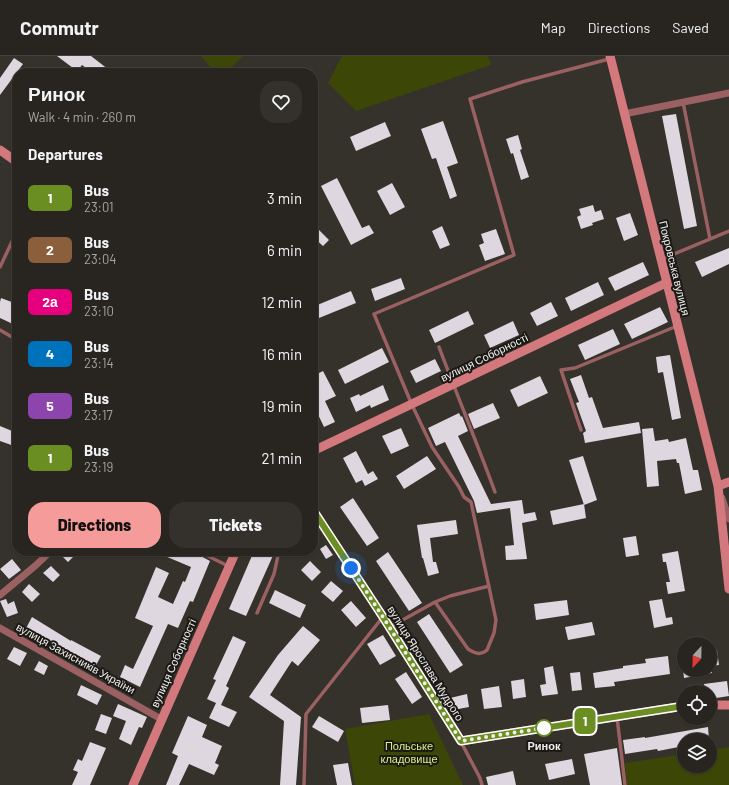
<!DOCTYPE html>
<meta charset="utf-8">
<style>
:root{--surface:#282520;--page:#34312d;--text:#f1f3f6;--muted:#a5a5a5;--line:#44423e;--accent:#f59b99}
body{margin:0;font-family:Barlow,sans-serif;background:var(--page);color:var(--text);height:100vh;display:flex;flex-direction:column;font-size:15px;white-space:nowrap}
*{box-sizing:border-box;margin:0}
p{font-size:13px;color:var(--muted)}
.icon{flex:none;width:22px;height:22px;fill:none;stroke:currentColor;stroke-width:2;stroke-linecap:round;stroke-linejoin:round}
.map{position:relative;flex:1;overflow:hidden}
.drawer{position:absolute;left:12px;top:12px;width:306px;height:488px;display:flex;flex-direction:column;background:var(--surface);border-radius:16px;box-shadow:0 1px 3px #0004,0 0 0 1px var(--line)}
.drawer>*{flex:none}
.badge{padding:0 8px;border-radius:6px;font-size:14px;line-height:26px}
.needle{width:26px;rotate:202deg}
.controls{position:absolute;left:677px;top:581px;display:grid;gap:8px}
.controls a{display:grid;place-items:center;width:40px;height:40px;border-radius:50%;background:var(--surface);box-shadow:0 1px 3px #0004,0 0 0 1px var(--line);font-size:20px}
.you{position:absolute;width:20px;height:20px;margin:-10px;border:3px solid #fff;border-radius:50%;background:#1a73e8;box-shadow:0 0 0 6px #1a73e833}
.map>.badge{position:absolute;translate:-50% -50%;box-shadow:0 0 0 2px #fff}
h2{padding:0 16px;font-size:15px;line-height:36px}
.round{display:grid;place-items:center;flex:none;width:42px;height:42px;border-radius:16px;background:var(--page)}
.summary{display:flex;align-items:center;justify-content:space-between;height:68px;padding:0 16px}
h1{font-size:19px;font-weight:800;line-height:30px}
.cta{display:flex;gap:8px;margin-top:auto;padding:8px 16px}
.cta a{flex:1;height:46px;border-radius:16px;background:var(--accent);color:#111;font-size:16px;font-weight:800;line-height:46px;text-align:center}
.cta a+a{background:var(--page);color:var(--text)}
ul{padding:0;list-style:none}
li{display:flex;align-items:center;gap:12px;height:52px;padding:0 16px}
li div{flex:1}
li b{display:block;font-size:15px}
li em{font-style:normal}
li .badge{min-width:44px;font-weight:700;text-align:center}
header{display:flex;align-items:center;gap:24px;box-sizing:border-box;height:56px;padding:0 20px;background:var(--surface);border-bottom:1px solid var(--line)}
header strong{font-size:19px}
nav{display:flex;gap:22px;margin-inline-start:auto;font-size:14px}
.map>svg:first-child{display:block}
.green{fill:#3c4707}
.building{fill:#ded7df}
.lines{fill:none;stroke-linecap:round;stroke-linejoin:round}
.lane{stroke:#9a6062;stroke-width:3.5}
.street{stroke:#9a6062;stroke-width:7}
.secondary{stroke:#d3787c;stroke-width:9}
.line-casing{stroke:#fff;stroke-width:9}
.line{stroke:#6b8e23;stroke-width:6}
.walk{stroke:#f1eeea;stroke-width:4;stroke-dasharray:0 7.2}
.stop-dot{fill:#fff;stroke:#6b8e23;stroke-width:2}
.labels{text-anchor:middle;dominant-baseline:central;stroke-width:4;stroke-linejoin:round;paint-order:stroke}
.street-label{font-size:11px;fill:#f1eeea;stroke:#1b1916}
.park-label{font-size:11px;fill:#d6ef82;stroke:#1b1916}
.stop-label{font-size:11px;font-weight:bold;fill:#f1eeea;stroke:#1b1916}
</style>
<header>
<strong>Commutr</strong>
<nav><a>Map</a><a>Directions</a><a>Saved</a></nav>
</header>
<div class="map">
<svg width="729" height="729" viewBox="0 0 729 729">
<rect width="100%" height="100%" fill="#35312b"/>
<!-- green -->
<path class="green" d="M201 0H243L226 17H216Z
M342 0H488L491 9 356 55 328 27Z
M429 658 463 729H355L345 673Z
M729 691V729H627L625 707 684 698V710H710V694Z"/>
<!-- building -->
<path class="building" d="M57 0H91L113 17H93L82 9 77 15Z
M14 2 23 8 0 39V22Z
M676 58 697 170 684 173 662 60Z
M443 65 458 107 447 111 457 140 450 143 436 102 432 103 421 73Z
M385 66 391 80 356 95 350 81Z
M518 79 522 93 520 94 529 121 521 124 513 97 511 98 506 83Z
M337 122 362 172 369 169 374 177 351 189 321 130Z
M392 127 405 151 390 159 377 135Z
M593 149 595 156 601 154 604 163 592 167 593 169 581 173 577 161 581 159 579 153Z
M630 157 638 179 624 185 616 162Z
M313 168 329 184 323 190 313 181Z
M442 170 450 189 440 193 432 175Z
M496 173 505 198 485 205 479 189 484 187 481 178Z
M729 192V208L702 221 695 206Z
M643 206 649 219 615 235 608 222Z
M401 222 405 233 375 245 371 233Z
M598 226 604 239 571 255 565 242Z
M351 235 356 247 319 262 315 250Z
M1 242 17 248V264L15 269 0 262V246Z
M551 246 558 260 537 270 530 257Z
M660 251 668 266 632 283 624 268Z
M468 255 474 268 435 287 429 274Z
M513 265 519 279 490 292 484 279Z
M613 273 620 288 585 304 578 289Z
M382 292 389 306 345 328 338 314Z
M670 299 681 362 672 364 663 316 658 317 656 301Z
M435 303 441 315 416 327 410 315Z
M323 315 336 340 325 345 335 366 324 371 313 348V320Z
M581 319 589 342 592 341 603 372 639 366 641 377 585 387 583 377 586 375 576 347 579 346 570 323Z
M540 320 548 337 518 351 510 334Z
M383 329 389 344 371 352 370 349 356 356 350 342 359 338 360 340Z
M493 347 500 362 474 373 468 358Z
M459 357 461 361 462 360 468 375 458 380 491 448 522 444 524 458 535 456 537 464 522 467 527 503 506 504 505 490 514 489 510 452 477 457 474 445 445 386 436 390 428 372Z
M0 370 17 377V391L0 385Z
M401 372 409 390 391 398 382 380Z
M653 372 655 385 668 383 669 386 686 382 693 414H698L702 434 685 438 679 407H677L676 403 657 405 659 430 647 431 642 373Z
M356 395 368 418 373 415 378 423 365 430 362 424 356 427 343 402Z
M427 400 436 413 404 433 396 420Z
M583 400 597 444 584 449 569 404Z
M353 442 379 482 367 490 340 451Z
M584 448 586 462 553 469 550 455Z
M456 464 458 478 430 482 433 506H436L439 517 428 520 423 502H422L417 469Z
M636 480 639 499 626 501 623 482Z
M326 489 333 499 326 503 320 493Z
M64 495H70L75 499 68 506 61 499Z
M153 495H195L197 498 210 505 193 546 190 545 178 572 168 568 140 631 120 621 125 609 133 613 153 570 135 562 156 511 169 517 158 541 173 548 183 525 185 526 191 511Z
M254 495H275L246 560 229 553Z
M678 495 685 535 668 538 666 526H670L666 506H663L662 498Z
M388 496 422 547 409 555 376 505Z
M12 503 21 514 9 523 0 513Z
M310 505 321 516 312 525 301 514Z
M51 510 60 519 53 526 43 517Z
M331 525 343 535 333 546 321 536Z
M29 528 40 538 32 546 22 536Z
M275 534 306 549 300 562 269 547Z
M6 543 8 548 14 545 18 557 7 561 0 545Z
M662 543 666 562 672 561 673 568 654 572 649 545Z
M567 544 569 559 536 564 534 548Z
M351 545 366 562 356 571 341 554Z
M429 558 463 609 450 617 417 566Z
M32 561 71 585V584L101 600 94 613 64 596 36 578 34 582 24 576Z
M592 566 595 579 568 584 565 571Z
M303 570 320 584 298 610 292 605 270 639 301 661 296 729H280L284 665 249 641 278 599Z
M383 579 396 600 380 609 367 588Z
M233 580 246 586 226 630 229 632 221 649 237 656 229 671 209 662 216 647 207 643 216 624 213 623Z
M14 591 27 597 20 610 7 603Z
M717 594 719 609 710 610V595Z
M668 600 670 618 614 626 615 630 595 632 593 617 623 612V610L646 607 645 603Z
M39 605 48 610 44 619 34 614Z
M553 610 558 638 542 640 540 629 546 628 544 612Z
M683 614H712V617L684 622Z
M406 616 422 641 412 648 395 623Z
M580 616 582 634 572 635 570 617Z
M524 623 526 641 513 643 511 625Z
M727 625 729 640 710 643V636H705L704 628Z
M81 629 102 639 97 649 77 639Z
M499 630 502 651 484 653 481 633Z
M467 638 469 651 453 654 450 642Z
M118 648 147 661 142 672 139 671 131 689 119 683 126 665 113 660Z
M388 649 390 664 362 667 360 652Z
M101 658 112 662 106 678 95 674Z
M188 660 207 669 202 681 222 690 215 707 219 709 214 719 189 708 179 729H166L178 700 172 697Z
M319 660 344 675 338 686 312 671Z
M708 671 709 684H684V690L658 695 657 693 625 698 623 684 645 681V682Z
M90 686 106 692 90 729H72L78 716 73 714 78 703 82 705Z
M617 692 622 729H590L584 698Z
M572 703 575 718 549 724 545 708Z
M348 707 352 729H337L333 709Z
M513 715 516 729H488L486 721Z"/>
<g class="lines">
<!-- lane -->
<path class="lane" d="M683 46 710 183
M662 203 729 175
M0 211 17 175
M0 274 17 284
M439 291C457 339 477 387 495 436
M581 374 561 314 575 312 677 270
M198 495 228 510
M435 546 450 540 489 530
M257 557 274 518 279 495
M390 571 435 546 468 593C475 597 480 600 487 594L494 577 496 564 471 446 464 441 459 431 432 391 412 349 374 258 514 199 470 43 522 26 609 3
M617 661 625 729
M461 686 480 722 482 729
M304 729 306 658 382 562"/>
<!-- street -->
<path class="street" d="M624 58 729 37
M722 442 729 463
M0 539 35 510 51 495
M0 572 161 663"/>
<!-- secondary -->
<path class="secondary" d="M610 0 718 430 729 533
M0 94 17 106
M313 395 666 227
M718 430 729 426
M313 454 383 561 461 685 684 650
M710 649H729
M133 729 236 495"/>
</g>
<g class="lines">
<defs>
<path id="line" d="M313 454 383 561 461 685 684 650"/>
</defs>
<!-- line casing -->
<use href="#line" class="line-casing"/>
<!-- line -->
<use href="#line" class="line"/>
<!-- walk -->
<path class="walk" d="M351 512 383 561 461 685 544 672"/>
</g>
<!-- markers -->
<circle class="stop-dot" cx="544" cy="672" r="8"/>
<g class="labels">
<!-- street labels -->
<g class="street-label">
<text transform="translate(675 212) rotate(76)">Покровська вулиця</text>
<text transform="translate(484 301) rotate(-26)">вулиця Соборності</text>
<text transform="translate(76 602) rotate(29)">вулиця Захисників України</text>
<text transform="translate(173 607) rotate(-66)">вулиця Соборності</text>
<text transform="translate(426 607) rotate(58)">вулиця Ярослава Мудрого</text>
</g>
<!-- park labels -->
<g class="park-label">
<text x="409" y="689">Польське<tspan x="409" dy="13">кладовище</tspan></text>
</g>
<!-- stop labels -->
<g class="stop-label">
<text x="544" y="689">Ринок</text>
</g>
</g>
</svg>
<div class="controls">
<a><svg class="needle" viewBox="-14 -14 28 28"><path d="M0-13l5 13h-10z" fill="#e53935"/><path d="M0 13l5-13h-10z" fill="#a5a5a5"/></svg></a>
<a><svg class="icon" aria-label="locate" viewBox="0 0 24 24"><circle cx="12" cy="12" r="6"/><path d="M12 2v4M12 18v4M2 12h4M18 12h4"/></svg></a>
<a><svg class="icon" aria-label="layers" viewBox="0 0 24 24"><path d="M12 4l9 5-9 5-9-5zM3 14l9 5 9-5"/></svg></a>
</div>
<div class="you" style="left:351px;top:512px"></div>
<b class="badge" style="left:585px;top:665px;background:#6b8e23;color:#fff">1</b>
<section class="drawer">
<div class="summary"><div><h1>Ринок</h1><p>Walk · 4 min · 260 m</p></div><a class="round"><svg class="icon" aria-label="heart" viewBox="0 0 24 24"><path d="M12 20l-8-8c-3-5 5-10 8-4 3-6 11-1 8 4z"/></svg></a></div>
<h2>Departures</h2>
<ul>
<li><span class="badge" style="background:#6b8e23;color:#fff">1</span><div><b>Bus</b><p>23:01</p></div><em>3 min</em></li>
<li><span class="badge" style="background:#8b5e3c;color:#fff">2</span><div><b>Bus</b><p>23:04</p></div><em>6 min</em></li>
<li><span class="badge" style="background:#e6007e;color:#fff">2а</span><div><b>Bus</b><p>23:10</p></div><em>12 min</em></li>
<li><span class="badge" style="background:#0072bc;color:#fff">4</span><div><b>Bus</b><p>23:14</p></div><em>16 min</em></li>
<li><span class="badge" style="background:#8e44ad;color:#fff">5</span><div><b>Bus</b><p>23:17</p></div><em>19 min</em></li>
<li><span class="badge" style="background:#6b8e23;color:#fff">1</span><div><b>Bus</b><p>23:19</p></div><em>21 min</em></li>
</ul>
<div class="cta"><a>Directions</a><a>Tickets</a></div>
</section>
</div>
